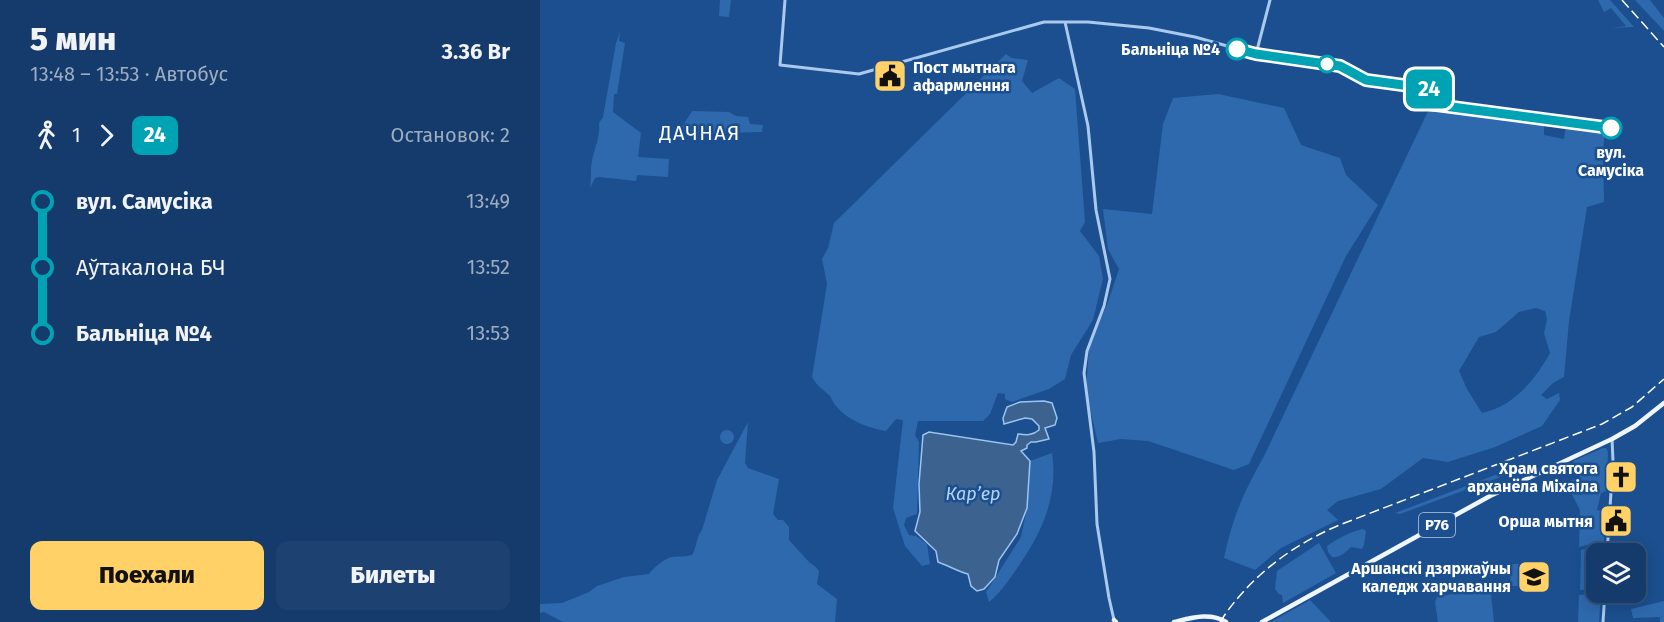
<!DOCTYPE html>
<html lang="ru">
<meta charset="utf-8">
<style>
:root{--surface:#143b6b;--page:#1d4271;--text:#f1f3f6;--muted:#9dadc1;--line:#33557e;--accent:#ffd166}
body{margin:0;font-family:"Fira Sans",sans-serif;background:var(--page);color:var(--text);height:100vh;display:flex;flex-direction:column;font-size:22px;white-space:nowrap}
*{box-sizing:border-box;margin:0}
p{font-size:20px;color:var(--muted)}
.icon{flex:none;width:33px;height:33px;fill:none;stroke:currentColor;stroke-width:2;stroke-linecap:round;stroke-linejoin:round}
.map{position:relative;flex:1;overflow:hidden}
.drawer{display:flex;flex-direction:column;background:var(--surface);width:540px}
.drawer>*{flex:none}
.badge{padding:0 12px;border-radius:9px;font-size:21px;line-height:39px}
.buttons{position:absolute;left:1046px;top:543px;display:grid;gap:12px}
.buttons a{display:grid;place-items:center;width:60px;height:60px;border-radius:12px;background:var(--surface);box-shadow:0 3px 15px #0003,0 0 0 2px var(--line);font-size:30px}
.map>.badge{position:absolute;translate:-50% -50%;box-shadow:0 0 0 3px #fff}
.legs{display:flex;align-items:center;gap:9px;height:66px;padding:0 30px;font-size:20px}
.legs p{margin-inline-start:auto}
.overview{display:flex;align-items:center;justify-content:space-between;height:102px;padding:0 30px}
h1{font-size:33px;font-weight:800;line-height:45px}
.action{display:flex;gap:12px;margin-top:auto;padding:12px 30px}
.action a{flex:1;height:69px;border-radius:12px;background:var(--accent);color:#111;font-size:24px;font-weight:800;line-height:69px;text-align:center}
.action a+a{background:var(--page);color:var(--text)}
ul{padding:0 30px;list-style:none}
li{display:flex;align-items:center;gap:21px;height:66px;font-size:22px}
li i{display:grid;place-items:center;width:9px;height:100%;margin:0 8px;background:currentColor}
li i::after{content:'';width:15px;height:15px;margin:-8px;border:4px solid;border-radius:50%;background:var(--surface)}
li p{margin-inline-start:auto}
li:first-child i{background:linear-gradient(#0000 50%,currentColor 0)}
li:last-child i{background:linear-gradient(currentColor 50%,#0000 0)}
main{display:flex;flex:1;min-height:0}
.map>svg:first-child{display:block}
.green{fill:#2e69ad;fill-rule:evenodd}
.water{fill:#3c6290;stroke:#9cc4f0;stroke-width:1.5}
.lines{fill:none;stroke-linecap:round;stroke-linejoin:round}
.tertiary{stroke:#a9c9ee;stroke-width:3}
.primary{stroke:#f0f6ff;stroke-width:4.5}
.rail{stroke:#fff;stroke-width:1.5;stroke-dasharray:10 4.5;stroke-linecap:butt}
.line-1-casing{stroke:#fff;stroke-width:14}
.line-1{stroke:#00a3b4;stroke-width:9}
.stop-1-dot{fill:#fff;stroke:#00a3b4;stroke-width:3}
.labels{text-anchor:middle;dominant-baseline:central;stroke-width:5;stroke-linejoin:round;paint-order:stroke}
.shield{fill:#1b4f8f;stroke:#bbcadd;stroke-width:1.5}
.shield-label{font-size:15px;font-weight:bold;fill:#fff}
.stop-label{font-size:16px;font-weight:bold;fill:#fff;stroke:#1b4f8f;text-anchor:end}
.poi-label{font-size:16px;font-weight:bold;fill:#fff;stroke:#1b4f8f;text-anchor:end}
.water-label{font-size:18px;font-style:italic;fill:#b5d3f5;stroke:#1b4f8f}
.quarter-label{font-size:20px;letter-spacing:1.5px;fill:#fff;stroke:#1b4f8f}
</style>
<main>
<section class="drawer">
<div class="overview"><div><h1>5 мин</h1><p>13:48 – 13:53 · Автобус</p></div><b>3.36 Br</b></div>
<div class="legs"><svg class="icon" aria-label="walk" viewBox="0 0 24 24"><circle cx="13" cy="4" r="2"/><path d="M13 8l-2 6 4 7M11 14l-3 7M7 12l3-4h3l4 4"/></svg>1<svg class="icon" aria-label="forward" viewBox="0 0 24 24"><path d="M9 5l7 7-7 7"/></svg><b class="badge" style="background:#00a3b4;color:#fff">24</b><p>Остановок: 2</p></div>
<ul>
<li><i style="color:#00a3b4"></i><b>вул. Самусіка</b><p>13:49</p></li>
<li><i style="color:#00a3b4"></i><span>Аўтакалона БЧ</span><p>13:52</p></li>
<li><i style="color:#00a3b4"></i><b>Бальніца №4</b><p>13:53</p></li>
</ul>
<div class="action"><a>Поехали</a><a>Билеты</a></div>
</section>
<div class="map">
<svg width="1124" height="622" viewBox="0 0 1124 622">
<rect width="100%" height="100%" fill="#1b4f8f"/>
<!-- green -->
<path class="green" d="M180 0H191L189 17 179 16Z
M1058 0H1070L1094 27 1072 28 1086 26 1071 8 1064 12Z
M1095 0H1110L1124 18V31Z
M80 32 79 41 85 43 77 94H74L73 112 101 133 98 157 129 159 128 177 97 175 96 181 59 177 55 178 50 188C51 181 51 175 51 168 52 152 61 138 59 123L63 117 76 43Z
M466 54 472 58 488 60 482 81 492 93 519 78 535 89 545 222 540 231 559 256 563 279 553 320 531 355 525 379 509 389 472 402 465 399V394L458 393 450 414 443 421H378L375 435 379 442 377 514 366 518 364 525 369 535 376 536 387 544 390 564 382 566 365 546 353 508 363 420 356 419 346 431C328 428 307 420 296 406 292 402 292 397 288 394 281 388 277 386 272 377L287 284 282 259 288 248 294 223Z
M678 94 744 108 761 145 800 158 806 175 838 205 806 256 709 464 694 470 608 441 581 439 558 443 546 392 549 346 568 302 579 269 568 249 563 209 612 214 623 124 633 98Z
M890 107 1004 121V135L1024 139 1026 124 1045 126 1065 131 1063 150 1064 202 1047 207 1029 321 1024 377 1013 383 1001 395 1007 399 1019 393 1020 400 1002 426 955 447 908 462 883 458 841 489 798 501 787 510 798 520 741 548 715 570 684 558C693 516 703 494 724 456ZM996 308 1005 311 1007 319 1004 333 1010 353C995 380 973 407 942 413L927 389 919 371 939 337 956 332 979 312Z
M152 111 189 112 196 116 208 117 210 124 223 125 222 132 142 134 139 132Z
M208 422 205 463 208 468 239 479 233 514 238 520H243L249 527V540L269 562 276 567 279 571 277 584 297 599 295 622H23L4 612 0 613V604L22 603 49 592 57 586 84 577 109 574C113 568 125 558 132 557 139 556 145 557 152 555 157 547 156 537 162 530L177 480Z
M180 437a7 7 0 1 1 14 0a7 7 0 1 1-14 0Z
M1063 448H1066L1068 452 1066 491 1061 493 1057 510 1065 512 1064 541 1039 547 1040 510 1026 483 1040 476 1033 461Z
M512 453C519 499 500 537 473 574 466 584 459 594 449 602L446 592 481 537 487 508 490 461Z
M963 472 966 475 860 514 855 513Z
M823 529 826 531 824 545 822 549 811 547C805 553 800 558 792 557L788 552 787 546C798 538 810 532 823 529Z
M779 543 796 573 743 603 742 595 739 594 735 589 737 571Z
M1064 544 1063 553 1056 554V589L1040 590 1041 550Z
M971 564H984V586H970Z
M927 591 951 594 954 622H898L895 602 897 597Z
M1061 593 1059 622H1038L1039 595Z
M770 600 791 622H731Z
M1124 601V622H1120V617L1093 618 1091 609Z"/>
<!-- water -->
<path class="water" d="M504 401 512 403 517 418 515 425 505 428 509 439 496 442H491L487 445V448L481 451 490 461 487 508 477 534 459 560 455 577 444 589 437 591 431 586 428 574C417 571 409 566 398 562L396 551 375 531 380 512 379 484 383 435 389 432 473 445 476 442 478 434C486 435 492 436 499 430V426L492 419 485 418 464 424 463 418 467 407 480 402Z"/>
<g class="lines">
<!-- tertiary -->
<path class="tertiary" d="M245 0 240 65 319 74 504 22H548L609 28 655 37 716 54 730 0
M525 22 548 126 556 210 570 279 564 306 547 351 544 373 554 452 557 524 569 598 574 620
M1067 554 1073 461 1072 439
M1063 622 1065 592"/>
<!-- primary -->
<path class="primary" d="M574 620 576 622
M634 622C651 618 670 612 686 622
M722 622 950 496 1072 439 1095 426 1124 403"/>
<!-- rail -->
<path class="rail" d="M1082 0 1124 47
M680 622C709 577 753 544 802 524L1062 424 1092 407 1124 379"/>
</g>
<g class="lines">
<defs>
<path id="line-1" d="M697 49 716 54 800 66 826 80 885 88 889 89 887 101 889 104 1071 128"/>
</defs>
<!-- line-1 casing -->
<use href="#line-1" class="line-1-casing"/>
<!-- line-1 -->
<use href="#line-1" class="line-1"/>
</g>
<!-- icons -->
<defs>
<symbol id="civic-square" viewBox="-11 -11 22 22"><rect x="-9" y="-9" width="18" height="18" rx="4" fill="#ffd166" stroke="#1b4f8f"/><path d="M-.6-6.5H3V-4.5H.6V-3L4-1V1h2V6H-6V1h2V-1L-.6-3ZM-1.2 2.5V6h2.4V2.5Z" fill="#111"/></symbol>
<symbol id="church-square" viewBox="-11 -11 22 22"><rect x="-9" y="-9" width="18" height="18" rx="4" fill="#ffd166" stroke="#1b4f8f"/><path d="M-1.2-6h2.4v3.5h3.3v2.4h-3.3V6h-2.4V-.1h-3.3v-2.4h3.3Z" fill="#111"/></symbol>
<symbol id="university-square" viewBox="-11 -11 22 22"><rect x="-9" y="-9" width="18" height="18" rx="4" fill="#ffd166" stroke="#1b4f8f"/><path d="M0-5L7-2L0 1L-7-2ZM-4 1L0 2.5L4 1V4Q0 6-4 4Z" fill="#111"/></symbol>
</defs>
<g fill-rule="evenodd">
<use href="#civic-square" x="331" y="57" width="38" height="38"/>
<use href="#church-square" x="1062" y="458" width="38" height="38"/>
<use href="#civic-square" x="1057" y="502" width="38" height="38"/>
<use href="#university-square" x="975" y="558" width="38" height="38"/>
</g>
<!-- markers -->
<g class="stop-1-dot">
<circle cx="697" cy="49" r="10"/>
<circle cx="787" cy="64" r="8"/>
<circle cx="1071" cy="128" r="10"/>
</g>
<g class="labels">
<!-- shield labels -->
<rect class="shield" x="879" y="513" width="36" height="24" rx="4.5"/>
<g class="shield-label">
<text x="897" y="525">Р76</text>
</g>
<!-- stop labels -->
<g class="stop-label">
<text x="680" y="49">Бальніца №4</text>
<text x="1071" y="152" text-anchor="middle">вул.<tspan x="1071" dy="18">Самусіка</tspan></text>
</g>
<!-- poi labels -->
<g class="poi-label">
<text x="373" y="67" text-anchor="start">Пост мытнага<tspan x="373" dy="18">афармлення</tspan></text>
<text x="1058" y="468">Храм святога<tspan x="1058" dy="18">арханёла Міхаіла</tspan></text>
<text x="1053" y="521">Орша мытня</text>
<text x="971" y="568">Аршанскі дзяржаўны<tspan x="971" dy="18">каледж харчавання</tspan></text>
</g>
<!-- water labels -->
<g class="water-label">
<text x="433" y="494">Карʼер</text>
</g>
<!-- quarter labels -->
<g class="quarter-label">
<text x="160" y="133">ДАЧНАЯ</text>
</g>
</g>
</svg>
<div class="buttons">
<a><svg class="icon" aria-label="layers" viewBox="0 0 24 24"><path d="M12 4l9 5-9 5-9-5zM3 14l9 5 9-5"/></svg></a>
</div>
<b class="badge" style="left:889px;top:89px;background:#00a3b4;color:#fff">24</b>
</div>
</main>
